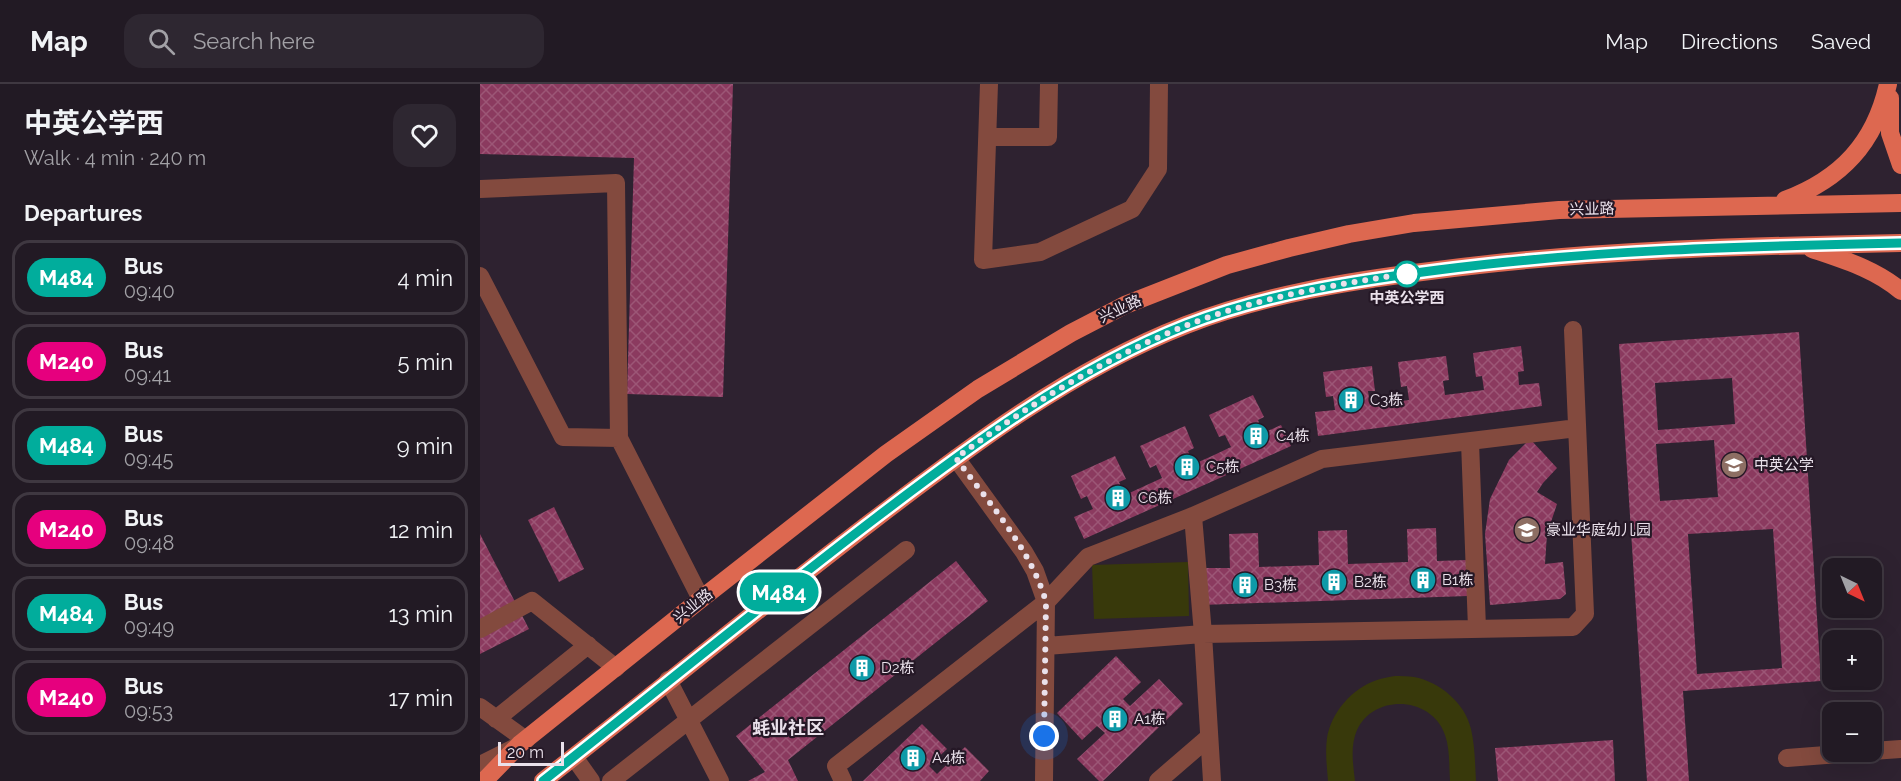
<!DOCTYPE html>
<meta charset="utf-8">
<style>
:root{--surface:#221a24;--page:#2e2731;--text:#f1f3f6;--muted:#a2a1a6;--line:#3f3841}
body{margin:0;font-family:Raleway,"Noto Sans SC",sans-serif;background:var(--page);color:var(--text);height:100vh;display:flex;flex-direction:column;font-size:22px;white-space:nowrap}
*{box-sizing:border-box;margin:0}
p{font-size:20px;color:var(--muted)}
.icon{flex:none;width:33px;height:33px;fill:none;stroke:currentColor;stroke-width:2;stroke-linecap:round;stroke-linejoin:round}
.map{position:relative;flex:1;overflow:hidden}
.side{display:flex;flex-direction:column;background:var(--surface);width:480px}
.side>*{flex:none}
.badge{padding:0 12px;border-radius:20px;font-size:21px;line-height:39px}
.needle{width:39px;rotate:137deg}
.buttons{position:absolute;left:1342px;top:474px;display:grid;gap:12px}
.buttons a{display:grid;place-items:center;width:60px;height:60px;border-radius:12px;background:var(--surface);box-shadow:0 6px 24px #0002,0 0 0 2px var(--line);font-size:30px}
.scale{position:absolute;left:18px;bottom:15px;width:66px;box-sizing:border-box;padding-left:6px;border:3px solid #eae1eb;border-top:0;font-size:16px;line-height:21px;white-space:nowrap;color:#eae1eb;-webkit-text-stroke:4px #251826;paint-order:stroke}
.you{position:absolute;width:30px;height:30px;margin:-15px;border:4px solid #fff;border-radius:50%;background:#1a73e8;box-shadow:0 0 0 9px #1a73e833}
.map>.badge{position:absolute;translate:-50% -50%;box-shadow:0 0 0 3px #fff}
h2{padding:0 24px;font-size:22px;line-height:54px}
.round{display:grid;place-items:center;flex:none;width:63px;height:63px;border-radius:18px;background:var(--page)}
.summary{display:flex;align-items:center;justify-content:space-between;height:102px;padding:0 24px}
h1{font-size:28px;font-weight:700;line-height:45px}
ul{padding:0;list-style:none}
li{display:flex;align-items:center;gap:18px;height:75px;margin:0 12px 9px;padding:0 12px;border:3px solid var(--line);border-radius:18px}
li div{flex:1}
li b{display:block;font-size:22px}
li em{font-style:normal}
li .badge{min-width:66px;font-weight:700;text-align:center}
header{display:flex;align-items:center;gap:36px;box-sizing:border-box;height:84px;padding:0 30px;background:var(--surface);border-bottom:2px solid var(--line)}
header strong{font-size:28px}
nav{display:flex;gap:33px;margin-inline-start:auto;font-size:21px}
.search{width:420px;height:54px;background:var(--page);display:flex;align-items:center;gap:15px;box-sizing:border-box;padding:0 21px;border-radius:18px;color:var(--muted);font-size:22px}
main{display:flex;flex:1;min-height:0}
.map>svg:first-child{display:block}
.garden{fill:#38390b}
.building{fill:url(#building-cross-hatch);fill-rule:evenodd}
.lines{fill:none;stroke-linecap:round;stroke-linejoin:round}
.minor{stroke:#834a3e;stroke-width:18}
.major{stroke:#dd6850;stroke-width:18}
.line-casing{stroke:#fff;stroke-width:14}
.line{stroke:#01ad9c;stroke-width:9}
.walk{stroke:#eae1eb;stroke-width:6;stroke-dasharray:0 10.8}
.stop-dot{fill:#fff;stroke:#01ad9c;stroke-width:3}
.labels{text-anchor:middle;dominant-baseline:central;stroke-width:4.5;stroke-linejoin:round;paint-order:stroke}
.street-label{font-size:15px;fill:#eae1eb;stroke:#251826}
.stop-label{font-size:15px;font-weight:bold;fill:#eae1eb;stroke:#251826}
.poi-label{font-size:15px;fill:#eae1eb;stroke:#251826;text-anchor:start}
.quarter-label{font-size:18px;font-weight:bold;fill:#eae1eb;stroke:#251826}
</style>
<header>
<strong>Map</strong>
<div class="search"><svg class="icon" aria-label="search" viewBox="0 0 24 24"><circle cx="10" cy="10" r="6"/><path d="M15 15l6 6"/></svg>Search here</div>
<nav><a>Map</a><a>Directions</a><a>Saved</a></nav>
</header>
<main>
<section class="side">
<div class="summary"><div><h1>中英公学西</h1><p>Walk · 4 min · 240 m</p></div><a class="round"><svg class="icon" aria-label="heart" viewBox="0 0 24 24"><path d="M12 20l-8-8c-3-5 5-10 8-4 3-6 11-1 8 4z"/></svg></a></div>
<h2>Departures</h2>
<ul>
<li><span class="badge" style="background:#01ad9c;color:#fff">M484</span><div><b>Bus</b><p>09:40</p></div><em>4 min</em></li>
<li><span class="badge" style="background:#e6007e;color:#fff">M240</span><div><b>Bus</b><p>09:41</p></div><em>5 min</em></li>
<li><span class="badge" style="background:#01ad9c;color:#fff">M484</span><div><b>Bus</b><p>09:45</p></div><em>9 min</em></li>
<li><span class="badge" style="background:#e6007e;color:#fff">M240</span><div><b>Bus</b><p>09:48</p></div><em>12 min</em></li>
<li><span class="badge" style="background:#01ad9c;color:#fff">M484</span><div><b>Bus</b><p>09:49</p></div><em>13 min</em></li>
<li><span class="badge" style="background:#e6007e;color:#fff">M240</span><div><b>Bus</b><p>09:53</p></div><em>17 min</em></li>
</ul>
</section>
<div class="map">
<svg width="1421" height="697" viewBox="0 0 1421 697">
<defs>
<pattern id="building-cross-hatch" width="8" height="8" patternUnits="userSpaceOnUse" patternTransform="scale(1.5)"><rect width="8" height="8" fill="#8b3a5f"/><path d="M0 0l8 8M0 8l8-8" fill="none" stroke="#9c5676"/></pattern>
</defs>
<rect width="100%" height="100%" fill="#2e2230"/>
<!-- garden -->
<path class="garden" d="M708 478 709 532 614 535 612 481Z
M915 592C921 592 928 592 934 593 960 598 985 619 991 645 995 662 995 680 996 697H970C969 682 970 665 965 651 952 612 894 609 877 646 870 662 873 680 875 697H848C847 683 845 669 847 654 851 629 872 604 897 596 902 594 909 593 915 592Z"/>
<!-- building -->
<path class="building" d="M0 0H253L243 313 147 310 154 74 0 70Z
M1319 248 1341 597 1203 607 1209 697H1167L1139 260ZM1252 294 1255 340 1178 346 1175 299ZM1234 356 1238 413 1180 417 1176 360ZM1293 445 1302 584 1217 590 1208 450Z
M1041 262 1044 287 1038 288 1039 301 1059 299 1062 322 838 352 835 328 855 326 853 312 846 313 843 288 892 282 895 307H888L890 321 929 316 927 302 921 303 918 278 966 272 969 296 963 297 965 311 1004 306 1002 292 996 293 993 269Z
M773 311 784 333 778 336 783 349 801 341 811 362 604 455 594 433 613 425 607 412 601 415 591 392 635 372 646 395 639 398 645 411 682 394 676 381 670 384 660 362 705 342 714 364 708 367 714 380 732 372 751 363 745 351 739 353 729 331Z
M1050 355 1077 384 1063 399 1057 408 1077 420 1067 450 1065 480 1083 478 1086 510 1080 515 1010 521 1005 450 1010 415 1029 376Z
M74 423 104 485 79 498 48 436Z
M956 444 957 477 987 476 988 512 721 521 720 484H750L749 450 778 449 779 483 839 481 838 447 867 446 868 480 928 478 927 445Z
M0 450 49 545 0 570Z
M476 477 508 517 308 676 318 697H268L285 688 256 652Z
M636 572 661 598 643 615 650 622 679 595 703 620 623 697H619L597 675 625 649 617 642 602 656 577 629Z
M442 640 467 665 449 682 457 690 485 663 509 687 500 697H383Z
M1133 656 1135 697H1018L1015 664Z"/>
<g class="lines">
<!-- minor -->
<path class="minor" d="M509 0 503 176 560 168 652 125 678 85 679 0
M508 53H568L569 0
M0 105 136 99 139 354 221 515
M0 192 83 353 139 354
M990 358 997 544
M476 374 544 468 555 487 566 518 564 697
M0 545 52 517 136 584
M566 562 723 550 713 432
M188 596 240 697
M0 623 46 656
M16 635 108 561
M1392 667 1421 665
M94 673 111 697
M1307 674 1385 668
M0 681 36 663
M131 697 426 466
M363 697 356 682 566 518 608 473 713 432 842 375 1097 344
M678 697 729 653
M732 697 723 550 1093 543 1105 530 1093 246"/>
<!-- major -->
<path class="major" d="M1410 14V49L1421 81
M1305 116C1361 95 1395 59 1408 0
M1332 165C1364 176 1395 185 1421 207
M4 697 40 660 221 515 406 370 498 305 591 249 645 221 747 181 809 164 869 150 934 139 1079 126 1421 119
M63 697C173 611 280 523 391 438 489 363 590 286 706 241 784 211 868 197 950 187 1106 166 1264 162 1421 159"/>
</g>
<g class="lines">
<defs>
<path id="line" d="M63 697C175 609 284 519 397 433 493 360 592 286 706 241 786 210 873 197 958 186 1111 166 1267 162 1421 159"/>
</defs>
<!-- line casing -->
<use href="#line" class="line-casing"/>
<!-- line -->
<use href="#line" class="line"/>
<!-- walk -->
<path class="walk" d="M564 652 566 518C551 465 508 418 476 374 547 322 623 275 705 242 757 221 813 209 868 199 888 196 907 192 927 190"/>
</g>
<!-- icons -->
<defs>
<symbol id="building-disc" viewBox="-11 -11 22 22"><circle r="9.5" fill="#0f9aa8" stroke="#251826"/><path d="M-4-6H4V6H1V3H-1V6H-4ZM-2.5-4.3h1.7v1.8h-1.7ZM.8-4.3h1.7v1.8H.8ZM-2.5-1h1.7V.8h-1.7ZM.8-1h1.7V.8H.8Z" fill="#fff"/></symbol>
<symbol id="school-disc" viewBox="-11 -11 22 22"><circle r="9.5" fill="#8d6e63" stroke="#251826"/><path d="M0-5L7-2L0 1L-7-2ZM-4 1L0 2.5L4 1V4Q0 6-4 4Z" fill="#fff"/></symbol>
</defs>
<g fill-rule="evenodd">
<use href="#building-disc" x="856" y="301" width="30" height="30"/>
<use href="#building-disc" x="761" y="337" width="30" height="30"/>
<use href="#school-disc" x="1239" y="366" width="30" height="30"/>
<use href="#building-disc" x="692" y="368" width="30" height="30"/>
<use href="#building-disc" x="623" y="399" width="30" height="30"/>
<use href="#school-disc" x="1032" y="431" width="30" height="30"/>
<use href="#building-disc" x="928" y="481" width="30" height="30"/>
<use href="#building-disc" x="839" y="483" width="30" height="30"/>
<use href="#building-disc" x="750" y="486" width="30" height="30"/>
<use href="#building-disc" x="367" y="569" width="30" height="30"/>
<use href="#building-disc" x="620" y="620" width="30" height="30"/>
<use href="#building-disc" x="418" y="659" width="30" height="30"/>
</g>
<!-- markers -->
<circle class="stop-dot" cx="927" cy="190" r="12"/>
<g class="labels">
<!-- street labels -->
<g class="street-label">
<text transform="translate(1112 125) rotate(-1)">兴业路</text>
<text transform="translate(640 225) rotate(-25)">兴业路</text>
<text transform="translate(213 522) rotate(-39)">兴业路</text>
</g>
<!-- stop labels -->
<g class="stop-label">
<text x="927" y="214">中英公学西</text>
</g>
<!-- poi labels -->
<g class="poi-label">
<text x="890" y="316">C3栋</text>
<text x="796" y="352">C4栋</text>
<text x="1274" y="381">中英公学</text>
<text x="726" y="383">C5栋</text>
<text x="658" y="414">C6栋</text>
<text x="1066" y="446">豪业华庭幼儿园</text>
<text x="962" y="496">B1栋</text>
<text x="874" y="498">B2栋</text>
<text x="784" y="501">B3栋</text>
<text x="401" y="584">D2栋</text>
<text x="654" y="635">A1栋</text>
<text x="452" y="674">A4栋</text>
</g>
<!-- quarter labels -->
<g class="quarter-label">
<text x="308" y="643">蚝业社区</text>
</g>
</g>
</svg>
<div class="buttons">
<a><svg class="needle" viewBox="-14 -14 28 28"><path d="M0-13l5 13h-10z" fill="#e53935"/><path d="M0 13l5-13h-10z" fill="#a2a1a6"/></svg></a>
<a>+</a>
<a>−</a>
</div>
<div class="scale">20 m</div>
<div class="you" style="left:564px;top:652px"></div>
<b class="badge" style="left:299px;top:508px;background:#01ad9c;color:#fff">M484</b>
</div>
</main>
